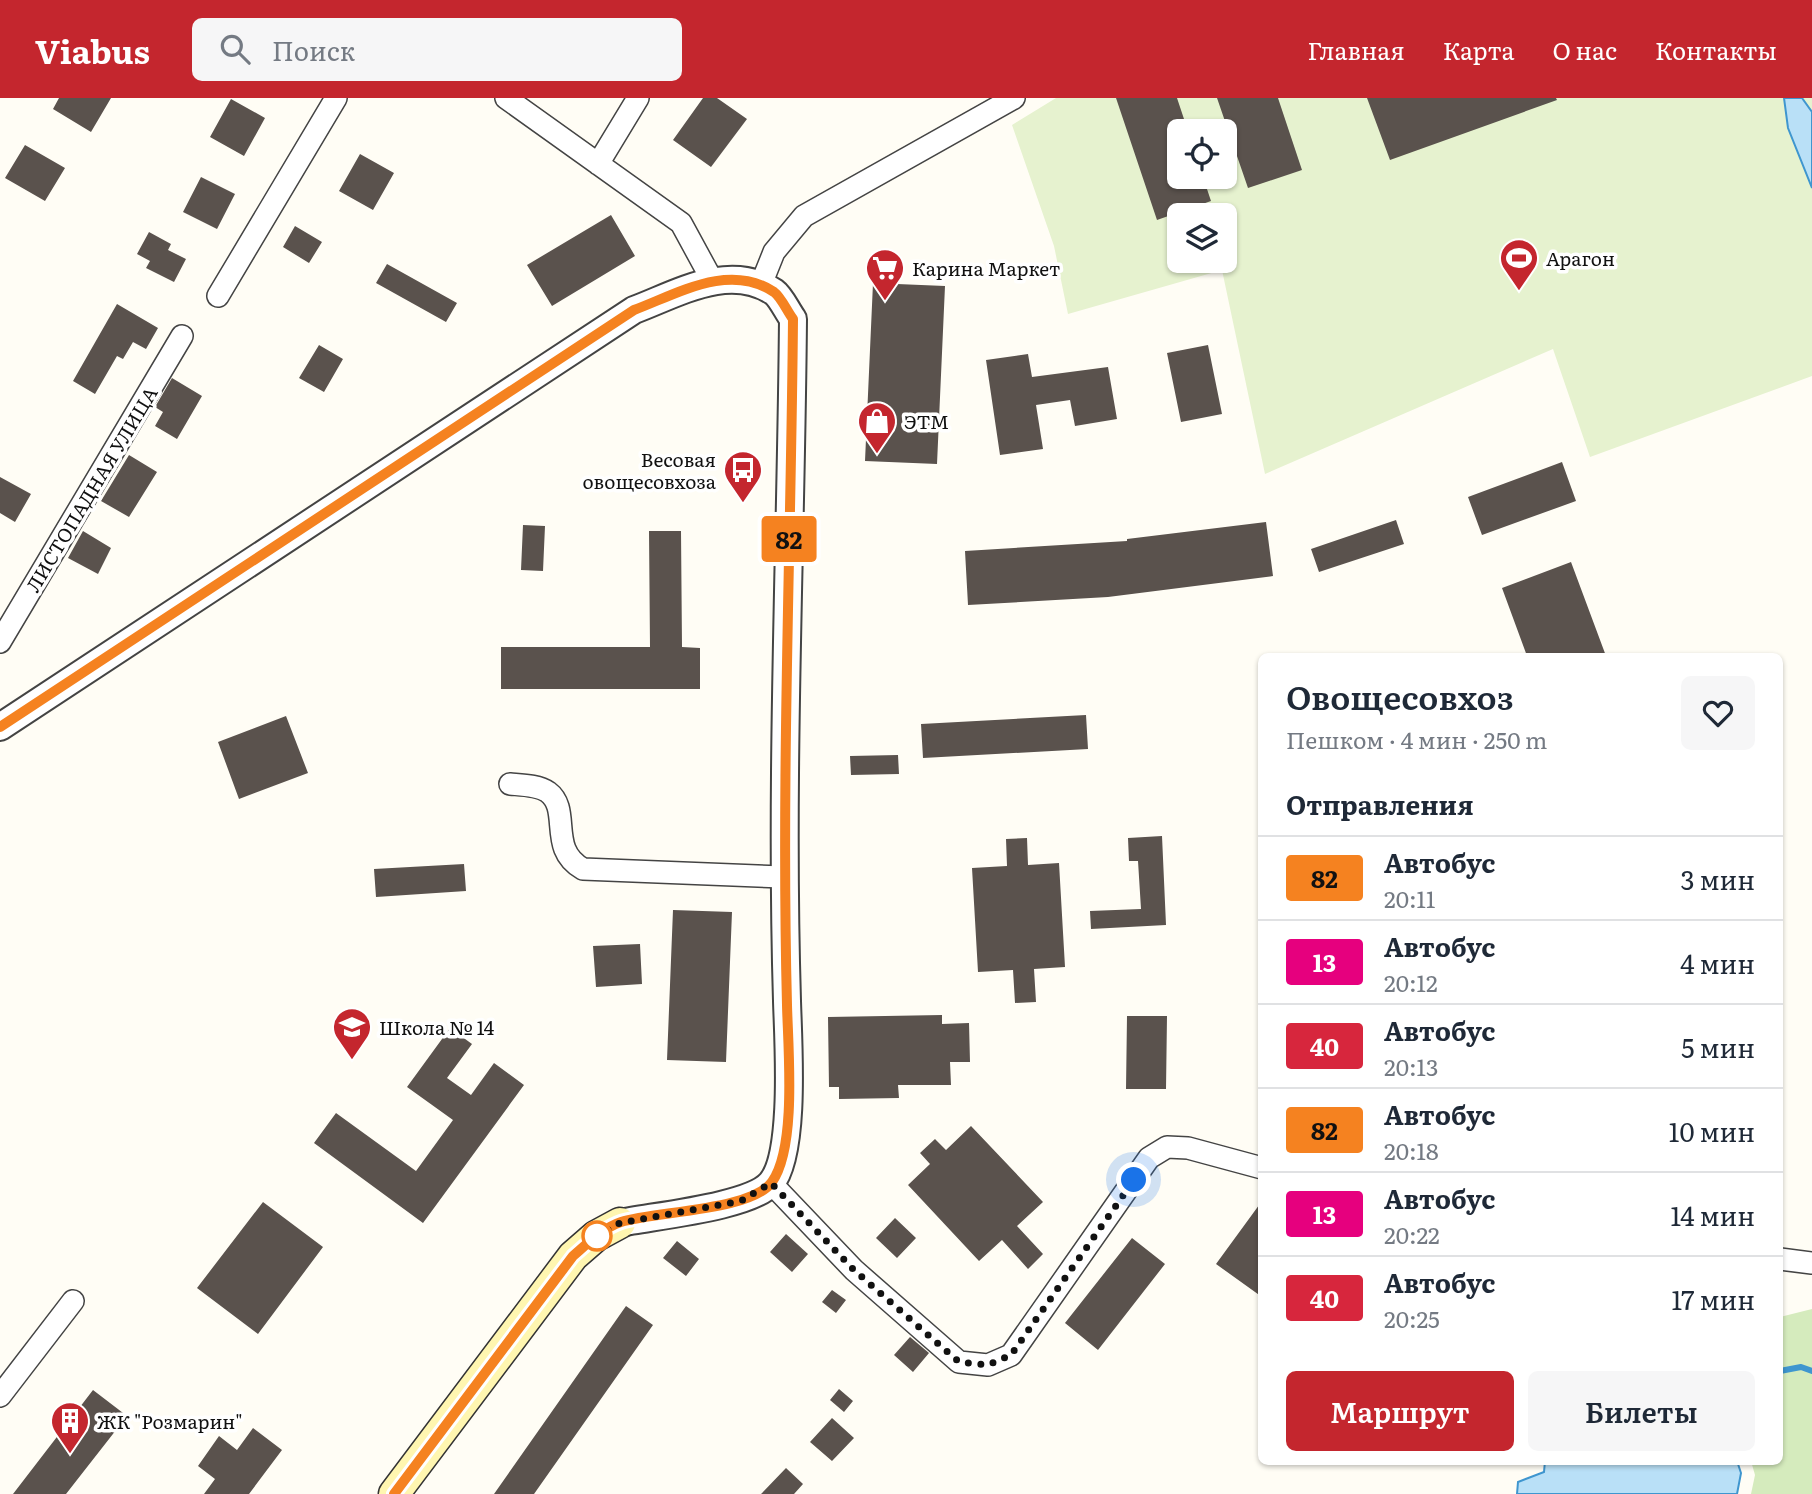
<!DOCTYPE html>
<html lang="ru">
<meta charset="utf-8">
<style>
:root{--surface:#fff;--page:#f6f6f7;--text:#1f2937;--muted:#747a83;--line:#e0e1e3;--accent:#c4262e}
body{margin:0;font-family:Literata,serif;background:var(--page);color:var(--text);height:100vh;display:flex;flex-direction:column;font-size:26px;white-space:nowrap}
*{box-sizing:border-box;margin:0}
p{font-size:23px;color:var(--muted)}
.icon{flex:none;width:38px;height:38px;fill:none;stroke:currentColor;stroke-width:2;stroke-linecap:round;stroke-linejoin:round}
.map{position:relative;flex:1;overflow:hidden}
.side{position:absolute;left:1258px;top:555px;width:525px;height:812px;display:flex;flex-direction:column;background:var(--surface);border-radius:10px;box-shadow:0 2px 5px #0004}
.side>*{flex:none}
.badge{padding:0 14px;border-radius:5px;font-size:24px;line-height:46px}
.tools{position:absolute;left:1167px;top:21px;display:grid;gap:14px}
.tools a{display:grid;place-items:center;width:70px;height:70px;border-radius:10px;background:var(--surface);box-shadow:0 2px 5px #0004;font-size:35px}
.you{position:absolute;width:35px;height:35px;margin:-18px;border:5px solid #fff;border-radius:50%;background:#1a73e8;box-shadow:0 0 0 10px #1a73e833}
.map>.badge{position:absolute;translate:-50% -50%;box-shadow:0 0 0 4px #fff}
h2{padding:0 28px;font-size:26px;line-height:63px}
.round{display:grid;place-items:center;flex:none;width:74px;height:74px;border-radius:10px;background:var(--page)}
.headline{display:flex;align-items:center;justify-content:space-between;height:119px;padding:0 28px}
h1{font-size:33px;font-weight:600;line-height:52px}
.button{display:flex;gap:14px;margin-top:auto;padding:14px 28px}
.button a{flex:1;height:80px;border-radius:10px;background:var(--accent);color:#fff;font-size:28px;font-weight:600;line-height:80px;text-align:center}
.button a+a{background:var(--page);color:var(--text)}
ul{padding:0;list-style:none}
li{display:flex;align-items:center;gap:21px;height:84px;padding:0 28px;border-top:2px solid var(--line)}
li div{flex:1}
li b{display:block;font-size:26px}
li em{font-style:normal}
li .badge{min-width:77px;font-weight:700;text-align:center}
header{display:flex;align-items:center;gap:42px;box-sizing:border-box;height:98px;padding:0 35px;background:var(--accent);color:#fff}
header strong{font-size:33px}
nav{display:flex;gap:38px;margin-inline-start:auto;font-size:24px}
.search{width:490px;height:63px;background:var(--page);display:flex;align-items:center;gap:18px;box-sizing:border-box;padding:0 24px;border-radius:10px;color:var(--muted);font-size:26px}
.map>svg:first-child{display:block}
.green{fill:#d5ebbd}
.pitch{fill:#e6f2cf;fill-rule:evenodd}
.water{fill:#b9e0f7;stroke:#3f96cf;stroke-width:2}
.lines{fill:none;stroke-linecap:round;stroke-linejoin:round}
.stream{stroke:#3f96cf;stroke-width:6}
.building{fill:#5a524d}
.minor-casing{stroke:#444;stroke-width:24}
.tertiary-casing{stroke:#444;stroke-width:30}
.secondary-casing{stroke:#333;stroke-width:33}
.minor{stroke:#fff;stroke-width:21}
.tertiary{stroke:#fff;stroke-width:26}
.secondary{stroke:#fff6b0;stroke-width:30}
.line-casing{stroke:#fff;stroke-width:16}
.line{stroke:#f58220;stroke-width:10}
.walk{stroke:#111;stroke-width:7;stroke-dasharray:0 12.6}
.stop-dot{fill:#fff;stroke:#f58220;stroke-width:3.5}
.labels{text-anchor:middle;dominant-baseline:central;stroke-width:7;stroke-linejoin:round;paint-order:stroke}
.poi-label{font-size:19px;fill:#111;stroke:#fff;text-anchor:start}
.street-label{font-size:19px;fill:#111;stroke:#fff}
</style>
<header>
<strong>Viabus</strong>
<div class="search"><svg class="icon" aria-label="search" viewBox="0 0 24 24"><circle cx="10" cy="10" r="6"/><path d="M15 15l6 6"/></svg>Поиск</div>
<nav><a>Главная</a><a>Карта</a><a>О нас</a><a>Контакты</a></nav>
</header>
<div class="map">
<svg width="1812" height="1396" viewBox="0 0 1812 1396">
<rect width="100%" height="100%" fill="#fffdf5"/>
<!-- green -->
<path class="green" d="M1812 1211V1396H1751L1755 1377 1751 1363H1780V1219Z"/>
<!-- pitch -->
<path class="pitch" d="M1056 0H1812V278L1590 359 1553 251 1265 376 1222 172 1068 216 1054 148 1012 27ZM1180 33H1225V79H1180ZM1180 117H1225V163H1180Z"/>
<!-- water -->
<path class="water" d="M1784 0H1802L1812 14V90L1788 30Z
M1545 1363H1737L1741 1375 1737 1396H1517L1518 1384 1544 1374Z"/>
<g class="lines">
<!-- stream -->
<path class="stream" d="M1780 1273 1801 1269 1812 1273"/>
</g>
<!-- building -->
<path class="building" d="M59 0H111L91 34 53 11Z
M703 0H717L747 21 711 69 673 42Z
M1116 0H1177L1188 33H1180V79H1203L1211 103 1157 122Z
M1217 0H1278L1302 72 1248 90Z
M1367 0H1556L1557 2 1390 62Z
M231 1 265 20 244 58 210 39Z
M25 47 65 70 45 103 5 80Z
M360 56 394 75 373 112 339 93Z
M201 79 235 96 217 131 183 114Z
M611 117 635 158 552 208 527 167Z
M295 128 322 144 309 165 283 149Z
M149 134 171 146 168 152 186 161 174 184 146 170 150 163 137 156Z
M387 166 457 205 446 224 376 185Z
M873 185 945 188 937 366 865 363Z
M117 206 158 230 146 251 133 244 123 261 117 258 95 296 73 283Z
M319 247 343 261 324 294 299 280Z
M1208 247 1222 316 1181 324 1167 255Z
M1028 256 1032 279 1108 269 1117 321 1075 328 1070 302 1036 307 1043 351 1000 357 986 262Z
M172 280 202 298 177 341 155 328 163 314 155 309Z
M129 357 157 374 129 419 101 403Z
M1562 364 1576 403 1482 437 1468 399Z
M0 379 31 396 15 424 0 415Z
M1396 422 1404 446 1319 474 1311 451Z
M1266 424 1273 478 1108 499 968 507 965 453 1127 443V441Z
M523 427 545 428 543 473 521 472Z
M83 433 111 450 98 476 68 460Z
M649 433H681L682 549 700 550V591H501V549H650Z
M1571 464 1606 558H1527L1502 490Z
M1086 617 1088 651 923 660 921 626Z
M286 618 308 675 239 701 218 644Z
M898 657 899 676 851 677 850 658Z
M1162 738 1166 827 1091 831 1090 813 1141 811 1138 763H1129L1128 740Z
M1027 740 1028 767 1059 765 1065 869 1034 871 1036 904 1015 905 1013 872 978 874 972 770 1007 768 1006 741Z
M464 766 466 793 376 799 374 771Z
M673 812 732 814 726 964 667 962Z
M640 846 642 886 596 889 593 848Z
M942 917V926L969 925 970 964H950L951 987H898L899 1000 839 1001V989H829L828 919Z
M1127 918H1167L1166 991H1126Z
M450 930 472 946 447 980 471 997 494 965 524 987 423 1125 314 1045 336 1015 416 1073 453 1022 407 989Z
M971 1028 1043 1104 1017 1128 1043 1156 1028 1171 1002 1142 979 1163 908 1087 930 1066 920 1055 935 1041 946 1052Z
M1262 1103V1199L1216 1166Z
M263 1104 323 1149 258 1236 197 1190Z
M895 1120 916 1140 897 1160 876 1140Z
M786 1136 808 1156 792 1174 770 1154Z
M1132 1140 1165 1166 1098 1252 1065 1225Z
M677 1143 699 1161 686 1178 663 1160Z
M832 1192 846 1202 836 1215 822 1204Z
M626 1208 653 1227 534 1396H494Z
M910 1239 929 1255 913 1274 894 1257Z
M839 1291 853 1303 844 1314 830 1302Z
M93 1292 127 1318 66 1396H13Z
M832 1320 854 1340 832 1363 810 1344Z
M253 1330 282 1352 249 1396H204L215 1381 198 1368 219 1338 237 1352Z
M786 1370 803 1386 794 1396H761Z"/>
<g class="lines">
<defs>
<path id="minor" d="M506 0 681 125 712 182
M598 66 638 0
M760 189 774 154 804 118 1014 0
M218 198 336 0
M0 544 182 238
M510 686C522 687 538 687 548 694 572 712 547 751 583 771L783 779
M771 1085 854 1172 959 1264 988 1267 1011 1257 1149 1060 1167 1049 1188 1050 1262 1070
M1780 1161 1812 1165
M0 1298 73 1203"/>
<path id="tertiary" d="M0 629 634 212C677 196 729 164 774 194 781 199 787 213 793 221 791 448 780 675 787 903 788 941 796 1056 771 1085 751 1109 653 1118 620 1125"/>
<path id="secondary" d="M394 1396 573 1158 596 1138 620 1125"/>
</defs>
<!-- minor casing -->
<use href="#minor" class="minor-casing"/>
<!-- tertiary casing -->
<use href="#tertiary" class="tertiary-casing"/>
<!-- secondary casing -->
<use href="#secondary" class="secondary-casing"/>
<!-- minor -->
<use href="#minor" class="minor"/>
<!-- tertiary -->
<use href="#tertiary" class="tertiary"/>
<!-- secondary -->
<use href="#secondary" class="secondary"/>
</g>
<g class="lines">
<defs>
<path id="line" d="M0 629 634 212C677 196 729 164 774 194 781 199 787 213 793 221 791 450 781 678 787 907 788 950 797 1049 772 1084 751 1113 656 1113 621 1124 603 1130 587 1146 573 1158L394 1396"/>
</defs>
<!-- line casing -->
<use href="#line" class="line-casing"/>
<!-- line -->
<use href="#line" class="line"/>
<!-- walk -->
<path class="walk" d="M597 1138 620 1125 741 1103 771 1085 854 1172 959 1264 988 1267 1011 1257 1134 1082"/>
</g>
<!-- icons -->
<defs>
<symbol id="stadium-pin" viewBox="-11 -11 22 30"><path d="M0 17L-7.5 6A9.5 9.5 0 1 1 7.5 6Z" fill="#c4262e" stroke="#fff"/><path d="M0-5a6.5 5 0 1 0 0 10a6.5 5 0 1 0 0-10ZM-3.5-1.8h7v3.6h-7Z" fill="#fff"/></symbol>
<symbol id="supermarket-pin" viewBox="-11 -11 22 30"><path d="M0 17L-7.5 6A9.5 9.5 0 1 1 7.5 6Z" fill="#c4262e" stroke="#fff"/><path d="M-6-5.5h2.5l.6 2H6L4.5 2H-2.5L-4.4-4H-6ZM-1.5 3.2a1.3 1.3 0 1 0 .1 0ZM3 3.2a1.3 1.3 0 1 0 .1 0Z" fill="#fff"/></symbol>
<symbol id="shop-pin" viewBox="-11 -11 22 30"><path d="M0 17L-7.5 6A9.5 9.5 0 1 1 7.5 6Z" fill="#c4262e" stroke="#fff"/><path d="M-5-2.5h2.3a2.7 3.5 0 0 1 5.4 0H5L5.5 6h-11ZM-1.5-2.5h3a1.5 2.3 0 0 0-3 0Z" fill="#fff"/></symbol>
<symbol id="bus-pin" viewBox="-11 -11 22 30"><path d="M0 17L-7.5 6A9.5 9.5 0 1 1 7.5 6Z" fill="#c4262e" stroke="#fff"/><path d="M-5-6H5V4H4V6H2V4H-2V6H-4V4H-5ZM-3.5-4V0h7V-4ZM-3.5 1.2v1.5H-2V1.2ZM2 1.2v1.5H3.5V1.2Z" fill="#fff"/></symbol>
<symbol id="school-pin" viewBox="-11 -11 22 30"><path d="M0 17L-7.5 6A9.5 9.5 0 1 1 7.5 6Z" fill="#c4262e" stroke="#fff"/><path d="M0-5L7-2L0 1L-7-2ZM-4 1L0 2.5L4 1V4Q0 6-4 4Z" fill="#fff"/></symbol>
<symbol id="building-pin" viewBox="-11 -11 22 30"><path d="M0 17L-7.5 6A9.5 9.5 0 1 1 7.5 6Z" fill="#c4262e" stroke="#fff"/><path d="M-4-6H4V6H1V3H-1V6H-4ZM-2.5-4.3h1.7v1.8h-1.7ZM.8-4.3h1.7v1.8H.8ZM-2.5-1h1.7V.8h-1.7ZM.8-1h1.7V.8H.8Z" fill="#fff"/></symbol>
</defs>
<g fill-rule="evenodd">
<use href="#stadium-pin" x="1497" y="138" width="44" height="60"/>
<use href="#supermarket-pin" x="863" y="148" width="44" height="60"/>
<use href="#shop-pin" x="855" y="301" width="44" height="60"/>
<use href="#bus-pin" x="721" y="350" width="44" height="60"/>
<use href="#school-pin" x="330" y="907" width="44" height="60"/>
<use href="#building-pin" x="48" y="1301" width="44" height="60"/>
</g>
<!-- markers -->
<circle class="stop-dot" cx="597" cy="1138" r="14"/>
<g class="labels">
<!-- poi labels -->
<g class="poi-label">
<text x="1546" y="160">Арагон</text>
<text x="912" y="170">Карина Маркет</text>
<text x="904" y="323">ЭТМ</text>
<text x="716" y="361" text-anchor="end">Весовая<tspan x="716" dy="22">овощесовхоза</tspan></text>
<text x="379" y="929">Школа № 14</text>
<text x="97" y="1323">ЖК "Розмарин"</text>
</g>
<!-- street labels -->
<g class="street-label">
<text transform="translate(91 391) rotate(-59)">ЛИСТОПАДНАЯ УЛИЦА</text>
</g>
</g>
</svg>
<div class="tools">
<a><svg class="icon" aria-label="locate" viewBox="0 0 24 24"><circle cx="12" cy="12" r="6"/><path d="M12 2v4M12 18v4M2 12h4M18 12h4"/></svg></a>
<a><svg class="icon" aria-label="layers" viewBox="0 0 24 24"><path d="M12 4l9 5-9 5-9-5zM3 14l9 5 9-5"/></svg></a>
</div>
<div class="you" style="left:1134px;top:1082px"></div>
<b class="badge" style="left:789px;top:441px;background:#f58220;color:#111">82</b>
<section class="side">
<div class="headline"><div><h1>Овощесовхоз</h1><p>Пешком · 4 мин · 250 m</p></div><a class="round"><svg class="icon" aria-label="heart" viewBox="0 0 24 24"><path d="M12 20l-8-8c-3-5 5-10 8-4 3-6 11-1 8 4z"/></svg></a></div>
<h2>Отправления</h2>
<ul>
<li><span class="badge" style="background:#f58220;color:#111">82</span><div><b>Автобус</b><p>20:11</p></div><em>3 мин</em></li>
<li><span class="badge" style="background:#e6007e;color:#fff">13</span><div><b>Автобус</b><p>20:12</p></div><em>4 мин</em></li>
<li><span class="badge" style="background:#d7263d;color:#fff">40</span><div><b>Автобус</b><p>20:13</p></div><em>5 мин</em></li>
<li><span class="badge" style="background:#f58220;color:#111">82</span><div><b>Автобус</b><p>20:18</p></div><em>10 мин</em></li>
<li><span class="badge" style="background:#e6007e;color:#fff">13</span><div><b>Автобус</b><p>20:22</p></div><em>14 мин</em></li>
<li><span class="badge" style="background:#d7263d;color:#fff">40</span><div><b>Автобус</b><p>20:25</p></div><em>17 мин</em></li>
</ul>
<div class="button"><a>Маршрут</a><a>Билеты</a></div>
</section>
</div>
